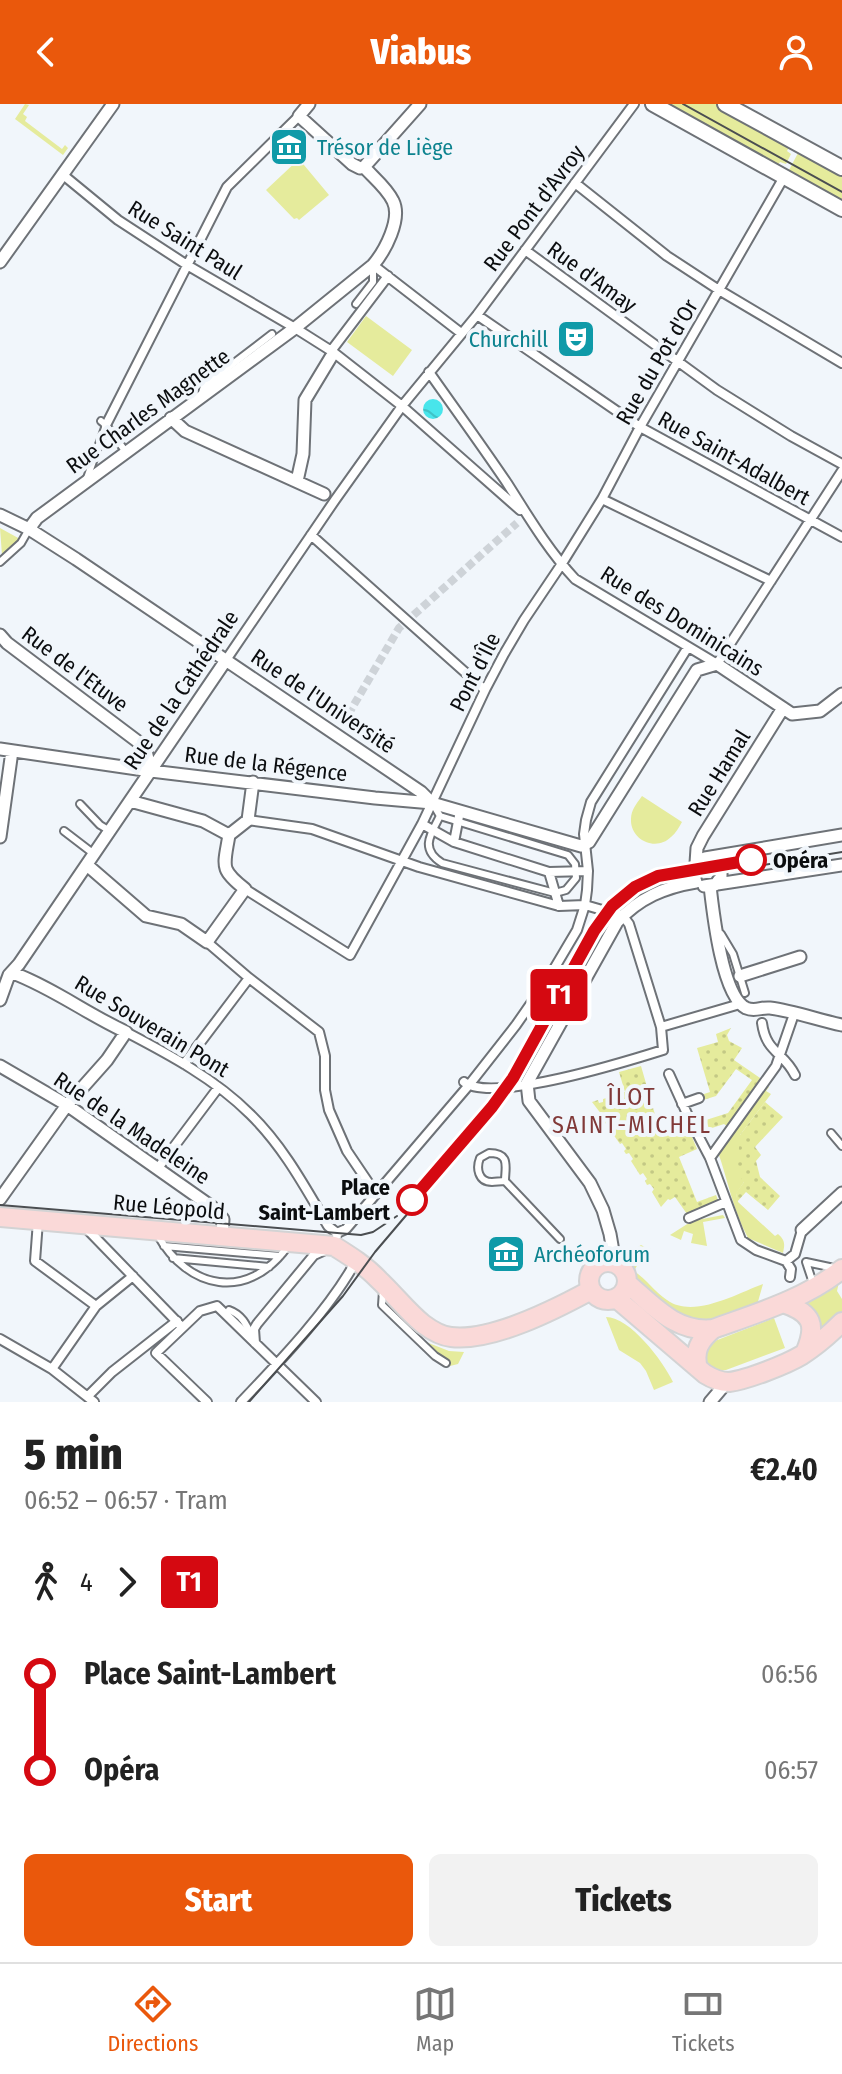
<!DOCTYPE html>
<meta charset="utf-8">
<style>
:root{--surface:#fff;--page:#f2f2f2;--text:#222;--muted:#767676;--line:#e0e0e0;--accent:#ea580c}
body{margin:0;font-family:"Fira Sans Condensed",sans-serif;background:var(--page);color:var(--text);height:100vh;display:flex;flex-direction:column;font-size:30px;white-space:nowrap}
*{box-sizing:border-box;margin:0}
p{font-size:26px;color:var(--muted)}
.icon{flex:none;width:44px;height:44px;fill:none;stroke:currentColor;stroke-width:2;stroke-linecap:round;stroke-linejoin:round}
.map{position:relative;height:1298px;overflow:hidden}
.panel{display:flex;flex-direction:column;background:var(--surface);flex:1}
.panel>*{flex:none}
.badge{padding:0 16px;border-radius:6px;font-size:28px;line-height:52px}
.map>.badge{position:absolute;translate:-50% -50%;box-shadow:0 0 0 4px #fff}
.legs{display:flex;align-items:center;gap:12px;height:88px;padding:0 24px;font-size:26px}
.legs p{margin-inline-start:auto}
.summary{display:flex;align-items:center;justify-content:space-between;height:136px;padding:0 24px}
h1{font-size:44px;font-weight:800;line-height:60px}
.cta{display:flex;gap:16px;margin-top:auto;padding:16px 24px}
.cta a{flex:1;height:92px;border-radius:12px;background:var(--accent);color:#fff;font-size:32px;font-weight:800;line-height:92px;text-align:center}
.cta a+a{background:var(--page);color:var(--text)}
ul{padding:0 24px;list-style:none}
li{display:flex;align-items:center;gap:28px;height:96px;font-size:30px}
li i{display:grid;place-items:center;width:12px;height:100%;margin:0 10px;background:currentColor}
li i::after{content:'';width:20px;height:20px;margin:-10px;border:6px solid;border-radius:50%;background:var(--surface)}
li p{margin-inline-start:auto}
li:first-child i{background:linear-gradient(#0000 50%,currentColor 0)}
li:last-child i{background:linear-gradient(currentColor 50%,#0000 0)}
header{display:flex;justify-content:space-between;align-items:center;height:104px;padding:0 24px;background:var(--accent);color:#fff;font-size:36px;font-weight:800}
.dock{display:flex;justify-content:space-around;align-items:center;height:112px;border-top:2px solid var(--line);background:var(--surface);font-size:22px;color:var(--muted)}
.dock a{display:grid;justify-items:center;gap:4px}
.dock .on{color:var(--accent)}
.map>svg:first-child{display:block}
.green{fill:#e5eb9c}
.garden{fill:url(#garden-dots)}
.water{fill:url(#water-waves)}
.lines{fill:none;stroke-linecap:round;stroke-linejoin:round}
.pedestrian-tunnel{stroke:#ced3d8;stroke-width:8;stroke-dasharray:8 4;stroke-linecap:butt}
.service-casing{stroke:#6e7277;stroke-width:10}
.pedestrian-casing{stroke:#6e7277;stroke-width:12}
.minor-casing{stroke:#6e7277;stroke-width:15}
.tertiary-casing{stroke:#6e7277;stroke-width:18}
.primary-casing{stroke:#d3d3d4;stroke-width:22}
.service{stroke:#fff;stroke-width:6}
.pedestrian{stroke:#fff;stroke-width:8}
.minor{stroke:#fff;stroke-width:11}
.tertiary{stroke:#fff;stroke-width:14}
.primary{stroke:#fad9d8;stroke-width:18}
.tram{stroke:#4b4e51;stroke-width:2}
.line-1-casing{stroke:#fff;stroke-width:18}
.line-1{stroke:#d50911;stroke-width:12}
.stop-1-dot{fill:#fff;stroke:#d50911;stroke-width:4}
.labels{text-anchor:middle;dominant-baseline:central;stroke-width:8;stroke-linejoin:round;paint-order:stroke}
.culture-label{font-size:22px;fill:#0d838f;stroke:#f1f6fb;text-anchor:start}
.street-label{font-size:22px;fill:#0b0d0f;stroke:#f1f6fb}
.stop-label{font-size:22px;font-weight:bold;fill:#0b0d0f;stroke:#f1f6fb;text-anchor:start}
.neighbourhood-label{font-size:24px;letter-spacing:2px;fill:#813938;stroke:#f1f6fb}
</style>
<header><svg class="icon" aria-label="back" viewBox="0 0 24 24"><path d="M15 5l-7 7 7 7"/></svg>Viabus<svg class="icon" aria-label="person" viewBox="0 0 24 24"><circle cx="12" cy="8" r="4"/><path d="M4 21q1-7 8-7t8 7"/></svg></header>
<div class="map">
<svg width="842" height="1298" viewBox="0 0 842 1298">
<defs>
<pattern id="garden-dots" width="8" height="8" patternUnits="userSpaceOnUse" patternTransform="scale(2)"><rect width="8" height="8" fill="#e5eb9c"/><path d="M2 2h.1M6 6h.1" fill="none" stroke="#c3c885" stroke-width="1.8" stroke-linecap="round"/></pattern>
<pattern id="water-waves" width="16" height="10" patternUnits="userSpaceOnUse" patternTransform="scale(2)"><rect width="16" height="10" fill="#48e5eb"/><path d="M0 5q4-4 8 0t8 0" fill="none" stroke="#3ec3c8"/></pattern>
</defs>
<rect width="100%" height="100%" fill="#f1f6fb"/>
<!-- green -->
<path class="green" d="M25 0 29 1 23 10 27 13 25 17 62 45 65 41 68 44 63 51 15 15Z
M662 0H718L791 39 787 47 791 50 786 60 780 58 775 66Z
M796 41 842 66V103L788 68 798 49 793 46Z
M299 55 329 91 299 116 297 114 294 115 266 86Z
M366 212 412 246 393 272 347 238Z
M0 424 20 435 2 451Z
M642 692 682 718C679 723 676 729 671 733 656 748 630 736 631 715 631 706 637 699 642 692Z
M766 980 769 983 766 987 771 990 740 1031 744 1078 736 1090 738 1098 775 1132 778 1130C785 1136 785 1140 783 1149L748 1134C733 1106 728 1077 718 1048Z
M723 1111 725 1114 703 1118 707 1142 691 1139 693 1130 684 1127 681 1136 670 1131 692 1117Z
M641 1141 647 1144 634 1167C646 1175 655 1188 667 1196 693 1215 736 1190 763 1180L757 1201 712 1218 679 1213 644 1185 633 1169 628 1150Z
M839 1178 837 1187 842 1195V1208L819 1228 803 1198Z
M606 1213C630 1213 663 1257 673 1278L654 1286 646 1267 640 1259 619 1246Z
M774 1214 785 1244 726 1266 717 1267 705 1260 703 1252 707 1240Z
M426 1238 449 1247 464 1248 458 1260 446 1263 447 1255 442 1253Z"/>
<!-- garden -->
<path class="garden" d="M731 924 727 931 729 937 742 944 734 956 763 976 728 1023 724 1020 709 1025 706 1016 728 1009 752 976 736 965 716 992 700 997 698 992 710 988 697 944 718 938 716 930Z
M641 962 660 1028 687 1021 697 1045 679 1053 697 1098 716 1091 718 1096 687 1110 675 1093 670 1096 668 1095 661 1103 652 1088 654 1085 650 1080 647 1081 645 1077 647 1075 643 1069 640 1071 631 1057 633 1055 629 1049 626 1050 624 1047 626 1045 622 1039 620 1040 610 1026 612 1024 609 1020H606L604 1016 605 1015 592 998 598 996 599 999 603 998V995L613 992 614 995 619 993 618 990 625 988 619 968Z
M765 998 783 1013 755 1043 761 1051 756 1057 760 1073 780 1092 768 1106 746 1088 737 1098 736 1089 744 1078 737 1069 740 1031Z"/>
<!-- water -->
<path class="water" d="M423 305a10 10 0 1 1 20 0a10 10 0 1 1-20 0Z"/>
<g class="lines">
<!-- pedestrian-tunnel -->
<path class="pedestrian-tunnel" d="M342 621 399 524 517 419"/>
<defs>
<path id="service" d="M356 200 373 178V161
M201 292 204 282 272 230
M101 317 106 321 126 348
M87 374 106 321
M0 458 21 439 29 425
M80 700 100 721 110 727
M433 700 440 712 568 751 575 760 576 774 566 786 555 789 442 759C420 745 430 731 440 712
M64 727 94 750
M721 830 733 850 745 889
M831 1029 842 1042
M489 1049C511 1049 505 1063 505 1077 500 1077 496 1078 492 1078 478 1078 476 1064 480 1054Z
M505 1077 560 1135
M157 1130C188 1186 248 1198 288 1142
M164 1142 280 1152
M173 1154 269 1163
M806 1158 834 1164
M806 1158 812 1176 811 1180
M383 1187 382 1201 435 1252 446 1259
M229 1206C243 1211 247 1222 253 1235"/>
<path id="pedestrian" d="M62 70 118 116 187 161 295 224 333 248 402 302 520 406
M575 79 667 152 719 186 842 259
M525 146 717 286 791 332 842 360
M373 161 461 229
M477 211 640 323 842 433
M331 247 388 172
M429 268C455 305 482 342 507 379 528 412 548 446 575 475L717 560 842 367
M106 321 227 83 299 12
M602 395 771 477
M311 431 485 586
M226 556 335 396 402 302 477 211 634 0
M248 716 312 725 419 763 559 802 585 801 623 812 629 820 661 923
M422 720 454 738 549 768 588 767
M454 738 460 707
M549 768 559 802
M245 785 350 851 422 720 485 586 504 550 524 516 561 461 602 395 640 323 784 73
M207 838 249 874 319 928 325 952V986L329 1006 347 1047 376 1090
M762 919C766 949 784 948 795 971
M126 928C170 951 215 975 250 1010 283 1042 305 1083 328 1122L337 1129V1131
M184 960 249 874
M669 970 689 1014 710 1054 741 1136 756 1146 786 1157 795 1150 802 1126
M464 978C491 1000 628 957 663 946L661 923 740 900
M682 1000 699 994
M710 1054 776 962 794 910
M158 1064 218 984
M689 1114 726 1098
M38 1117 35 1157 96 1202
M86 1124 182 1223
M337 1129 346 1125 469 981 516 921 548 875 577 826 585 801 587 786 588 767 584 730 586 716 591 698 688 543
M786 1157 791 1165 790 1173
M0 1235 52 1265 94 1298
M255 1239 254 1225 257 1220 314 1151 325 1146
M52 1265 96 1202 133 1172
M88 1292 112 1268 177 1217
M207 1298 156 1249 200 1207 217 1202 316 1298
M241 1298C280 1257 329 1206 356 1157"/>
<path id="minor" d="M309 0 299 12 352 60 360 64 364 63
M364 63 420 0
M0 158 113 0
M171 314 185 327 324 390
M297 377 303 350 305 296 331 253
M0 411 29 425 76 455 421 688 432 699
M29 425 37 414 295 224 373 161C385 147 402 115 393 97 387 84 373 73 364 63
M0 531 7 539 145 643 151 667
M0 645 151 667 375 694 432 699 581 742 589 738 697 566 717 560 792 610 820 607 842 590
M130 697 203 717 229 731
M229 731 248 716 253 678
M0 733 12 647
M705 754 842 731
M696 759 697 744 703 732 783 604
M87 761 146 812 181 820 207 838 245 785C219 765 224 762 229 731
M696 778C692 769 693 762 700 756 709 752 716 755 721 763V773L715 781
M704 782 842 761
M710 782C713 808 722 892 746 904 755 908 761 903 770 904 794 907 818 916 842 921
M740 872 800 853
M0 896 9 871 19 860 226 556
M0 962 67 1001 212 1103 223 1115 222 1132
M0 1095 67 1001 107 956 126 928C87 910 53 884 13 869
M802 1126 842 1089
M615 1159 610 1130 603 1106 590 1079 529 997 527 979 617 818C639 794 665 783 696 778
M710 1298 727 1278"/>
<path id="tertiary" d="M653 0 842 105
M725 0 842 64"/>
<path id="primary" d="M0 1113 334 1142C350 1152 366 1162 379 1176 394 1190 407 1207 423 1220 431 1226 441 1232 451 1233 492 1238 556 1205 591 1186
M589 1177a19 19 0 1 1 38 0a19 19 0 1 1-38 0Z
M627 1179C654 1202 676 1229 713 1225 757 1209 805 1195 842 1165
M616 1194 705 1270C713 1275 720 1278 729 1278 747 1276 787 1260 802 1251 816 1242 830 1230 842 1218
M783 1199C813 1209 817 1221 805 1249
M698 1264C693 1247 700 1236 713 1225"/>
</defs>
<!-- service casing -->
<use href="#service" class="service-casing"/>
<!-- pedestrian casing -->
<use href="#pedestrian" class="pedestrian-casing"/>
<!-- minor casing -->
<use href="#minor" class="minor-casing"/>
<!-- tertiary casing -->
<use href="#tertiary" class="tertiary-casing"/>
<!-- primary casing -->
<use href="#primary" class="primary-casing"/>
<!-- service -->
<use href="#service" class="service"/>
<!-- pedestrian -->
<use href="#pedestrian" class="pedestrian"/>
<!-- minor -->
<use href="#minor" class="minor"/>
<!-- tertiary -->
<use href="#tertiary" class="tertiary"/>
<!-- primary -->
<use href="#primary" class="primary"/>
<!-- tram -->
<path class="tram" d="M683 0 842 88
M0 1101 361 1131 373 1128 397 1112
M249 1298 343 1192 375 1148 505 995 527 963 605 821 613 810 630 794 660 778 842 748"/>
</g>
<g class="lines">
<defs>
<path id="line-1" d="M412 1096 492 1003 513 974 594 827 612 802 635 783 658 772 751 756"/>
</defs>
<!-- line-1 casing -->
<use href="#line-1" class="line-1-casing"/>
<!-- line-1 -->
<use href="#line-1" class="line-1"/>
</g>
<!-- icons -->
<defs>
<symbol id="museum-square" viewBox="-11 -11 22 22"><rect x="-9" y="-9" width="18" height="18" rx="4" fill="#0f9aa8" stroke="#f1f6fb"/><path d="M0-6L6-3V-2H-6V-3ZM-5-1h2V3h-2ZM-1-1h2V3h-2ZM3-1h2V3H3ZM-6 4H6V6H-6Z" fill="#fff"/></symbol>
<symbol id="theatre-square" viewBox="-11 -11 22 22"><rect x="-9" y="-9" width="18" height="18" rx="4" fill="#0f9aa8" stroke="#f1f6fb"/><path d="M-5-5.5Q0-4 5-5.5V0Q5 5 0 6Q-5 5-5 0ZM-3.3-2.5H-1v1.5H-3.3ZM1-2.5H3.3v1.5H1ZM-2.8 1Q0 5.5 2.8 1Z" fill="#fff"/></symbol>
</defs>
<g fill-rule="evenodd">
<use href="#museum-square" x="267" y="21" width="44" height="44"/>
<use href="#theatre-square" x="554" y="213" width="44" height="44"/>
<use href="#museum-square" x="484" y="1128" width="44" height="44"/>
</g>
<!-- markers -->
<g class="stop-1-dot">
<circle cx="751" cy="756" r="14"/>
<circle cx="412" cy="1096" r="14"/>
</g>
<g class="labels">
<!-- culture labels -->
<g class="culture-label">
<text x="317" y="43">Trésor de Liège</text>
<text x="548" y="235" text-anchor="end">Churchill</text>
<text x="534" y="1150">Archéoforum</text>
</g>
<!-- street labels -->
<g class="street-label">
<text transform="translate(534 104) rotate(-53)">Rue Pont d'Avroy</text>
<text transform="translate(185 136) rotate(32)">Rue Saint Paul</text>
<text transform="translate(592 173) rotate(36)">Rue d'Amay</text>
<text transform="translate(657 258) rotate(-60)">Rue du Pot d'Or</text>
<text transform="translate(148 307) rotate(-36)">Rue Charles Magnette</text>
<text transform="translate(734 354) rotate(29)">Rue Saint-Adalbert</text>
<text transform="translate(682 517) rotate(32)">Rue des Dominicains</text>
<text transform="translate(75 565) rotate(37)">Rue de l'Etuve</text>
<text transform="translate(475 568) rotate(-63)">Pont d'Île</text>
<text transform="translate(181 586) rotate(-56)">Rue de la Cathédrale</text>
<text transform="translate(323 597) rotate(34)">Rue de l'Université</text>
<text transform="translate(266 660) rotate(7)">Rue de la Régence</text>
<text transform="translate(719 669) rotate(-58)">Rue Hamal</text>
<text transform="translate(152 922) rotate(31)">Rue Souverain Pont</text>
<text transform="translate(132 1024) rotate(34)">Rue de la Madeleine</text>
<text transform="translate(169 1103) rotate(5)">Rue Léopold</text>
</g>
<!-- stop labels -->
<g class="stop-label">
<text x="773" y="756">Opéra</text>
<text x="390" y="1083" text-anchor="end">Place<tspan x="390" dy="25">Saint-Lambert</tspan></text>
</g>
<!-- neighbourhood labels -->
<g class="neighbourhood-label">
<text x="632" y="993">ÎLOT<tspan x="632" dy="28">SAINT-MICHEL</tspan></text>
</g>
</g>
</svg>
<b class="badge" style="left:559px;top:891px;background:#d50911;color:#fff">T1</b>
</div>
<section class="panel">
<div class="summary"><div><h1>5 min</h1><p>06:52 – 06:57 · Tram</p></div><b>€2.40</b></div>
<div class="legs"><svg class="icon" aria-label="walk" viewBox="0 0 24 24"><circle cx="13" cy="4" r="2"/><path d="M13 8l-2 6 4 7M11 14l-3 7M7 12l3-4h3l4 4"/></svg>4<svg class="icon" aria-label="forward" viewBox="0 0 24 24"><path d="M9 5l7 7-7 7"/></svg><b class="badge" style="background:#d50911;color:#fff">T1</b></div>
<ul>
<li><i style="color:#d50911"></i><b>Place Saint-Lambert</b><p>06:56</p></li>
<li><i style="color:#d50911"></i><b>Opéra</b><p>06:57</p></li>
</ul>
<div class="cta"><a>Start</a><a>Tickets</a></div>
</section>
<nav class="dock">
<a class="on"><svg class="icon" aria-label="directions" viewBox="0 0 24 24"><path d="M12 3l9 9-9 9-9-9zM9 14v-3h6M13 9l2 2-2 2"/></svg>Directions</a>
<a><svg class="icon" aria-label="map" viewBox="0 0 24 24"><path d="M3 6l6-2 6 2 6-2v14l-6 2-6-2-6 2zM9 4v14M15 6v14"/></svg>Map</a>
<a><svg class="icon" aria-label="tickets" viewBox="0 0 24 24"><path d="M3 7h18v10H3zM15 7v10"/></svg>Tickets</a>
</nav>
